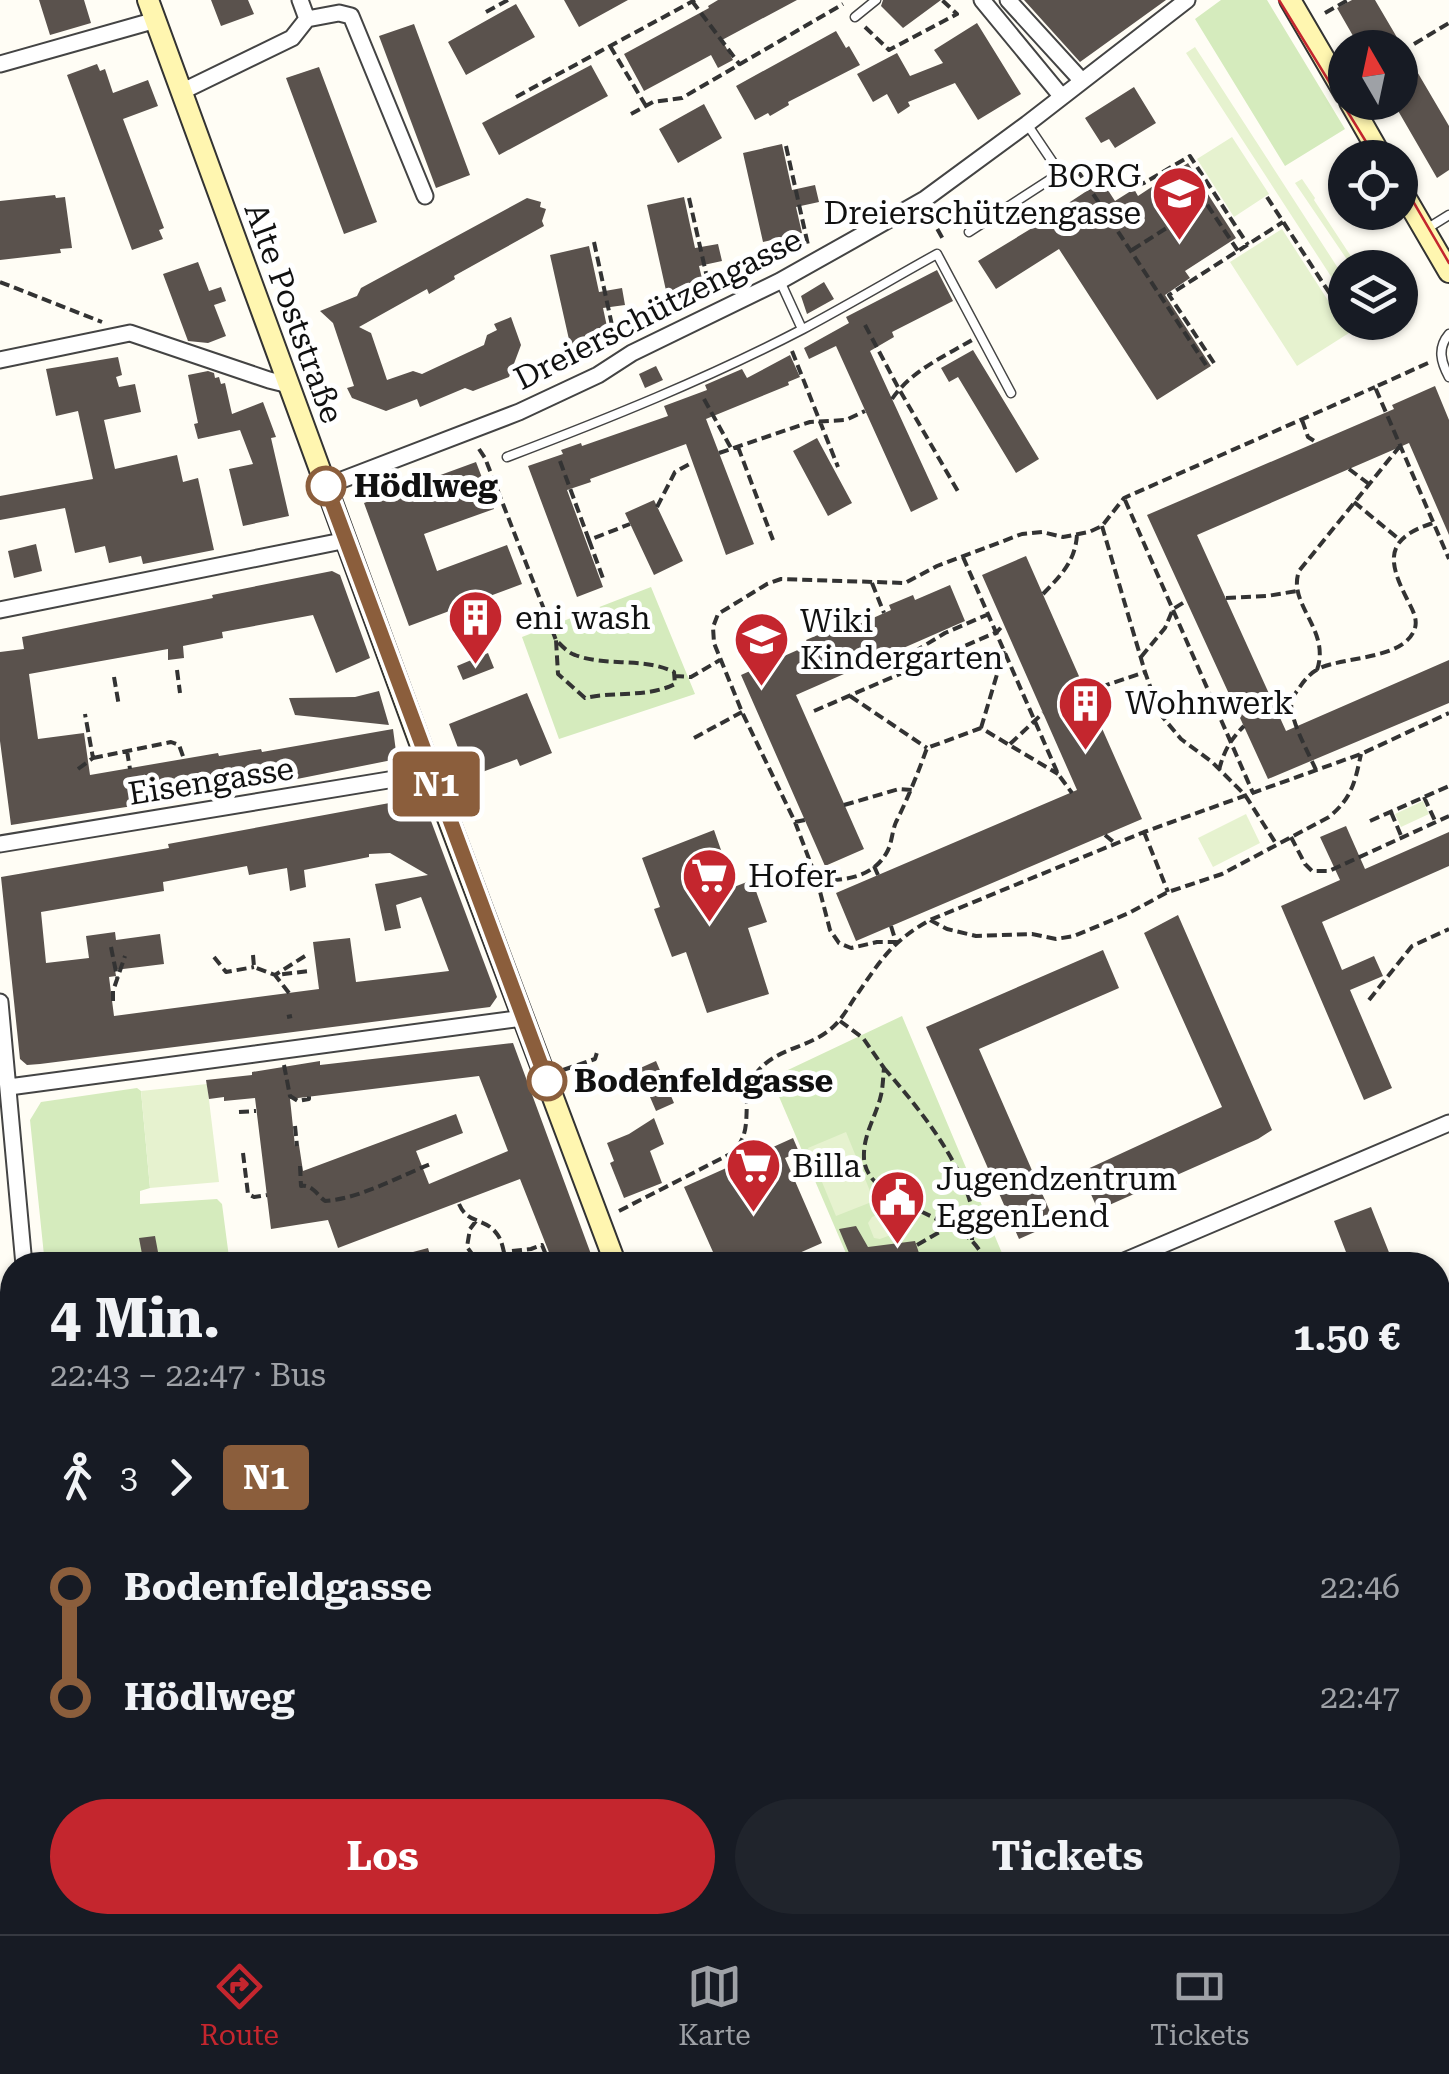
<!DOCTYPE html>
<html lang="de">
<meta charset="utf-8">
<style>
:root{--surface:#171b24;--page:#20242c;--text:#f1f3f6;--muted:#9ea1a6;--line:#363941;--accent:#c4262e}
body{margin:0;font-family:"Roboto Serif",serif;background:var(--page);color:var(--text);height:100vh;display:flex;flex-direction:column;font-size:38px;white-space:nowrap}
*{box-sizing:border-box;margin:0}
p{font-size:32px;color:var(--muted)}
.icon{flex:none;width:55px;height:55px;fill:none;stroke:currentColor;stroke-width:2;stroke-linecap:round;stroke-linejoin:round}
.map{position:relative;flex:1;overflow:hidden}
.side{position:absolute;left:0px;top:1252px;width:1450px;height:682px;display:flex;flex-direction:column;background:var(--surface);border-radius:40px 40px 0 0;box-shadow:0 2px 8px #0004}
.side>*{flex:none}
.badge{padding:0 20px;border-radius:8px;font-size:35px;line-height:65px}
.needle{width:65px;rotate:351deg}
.fabs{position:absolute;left:1328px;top:30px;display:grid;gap:20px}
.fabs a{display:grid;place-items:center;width:90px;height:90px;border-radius:50%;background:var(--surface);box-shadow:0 2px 8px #0004;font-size:50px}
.map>.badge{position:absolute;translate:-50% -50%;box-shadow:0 0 0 5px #fff}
.legs{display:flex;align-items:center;gap:15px;height:110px;padding:0 50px;font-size:32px}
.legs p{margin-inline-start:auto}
.summary{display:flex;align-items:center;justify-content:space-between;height:170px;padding:0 50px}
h1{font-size:55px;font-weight:700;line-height:75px}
.action{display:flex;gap:20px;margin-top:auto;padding:20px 50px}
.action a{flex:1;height:115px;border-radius:60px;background:var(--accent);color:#fff;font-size:40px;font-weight:700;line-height:115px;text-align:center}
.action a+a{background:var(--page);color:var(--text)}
ul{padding:0 50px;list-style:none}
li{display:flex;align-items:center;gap:35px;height:110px;font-size:38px}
li i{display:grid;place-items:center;width:15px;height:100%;margin:0 12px;background:currentColor}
li i::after{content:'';width:25px;height:25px;margin:-12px;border:8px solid;border-radius:50%;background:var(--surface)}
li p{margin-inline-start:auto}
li:first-child i{background:linear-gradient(#0000 50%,currentColor 0)}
li:last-child i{background:linear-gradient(currentColor 50%,#0000 0)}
.menu{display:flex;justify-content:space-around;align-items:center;height:140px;border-top:2px solid var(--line);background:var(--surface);font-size:28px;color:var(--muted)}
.menu a{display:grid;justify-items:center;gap:5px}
.menu .current{color:var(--accent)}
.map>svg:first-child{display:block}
.green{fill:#d5ebbd}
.pitch{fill:#e6f2cf}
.building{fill:#5a524d;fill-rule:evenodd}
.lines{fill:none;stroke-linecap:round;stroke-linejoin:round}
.lane-casing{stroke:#444;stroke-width:11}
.street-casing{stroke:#444;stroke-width:19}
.secondary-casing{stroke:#333;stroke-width:24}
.path{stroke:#333;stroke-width:4;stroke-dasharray:10 5;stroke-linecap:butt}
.lane{stroke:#fff;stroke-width:8}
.street{stroke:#fff;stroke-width:15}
.secondary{stroke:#fff6b0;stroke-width:20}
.tram{stroke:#c4262e;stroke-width:2.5}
.line-1-casing{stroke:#fff;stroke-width:22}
.line-1{stroke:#8b5e3c;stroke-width:15}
.stop-1-dot{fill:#fff;stroke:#8b5e3c;stroke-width:5}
.labels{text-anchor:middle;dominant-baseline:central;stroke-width:10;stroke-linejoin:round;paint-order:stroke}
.poi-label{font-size:32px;fill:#111;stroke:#fff;text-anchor:start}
.street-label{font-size:32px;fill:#111;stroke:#fff}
.stop-label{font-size:32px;font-weight:bold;fill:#111;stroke:#fff;text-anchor:start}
</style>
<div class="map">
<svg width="1449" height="1934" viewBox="0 0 1449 1934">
<rect width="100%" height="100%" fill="#fffdf5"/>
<!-- green -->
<path class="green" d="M1221 0H1267L1345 129 1285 166 1195 19Z
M651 587 695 694 559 739 522 637Z
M902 1016 1007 1265H851L771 1078Z
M137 1088 141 1091 150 1188 140 1191V1204L217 1199 222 1204 230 1265H45L30 1120 41 1102Z
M1438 1667 1449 1696V1902L1438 1906Z
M760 1922 787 1923 792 1934H661Z
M1279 1923H1390L1358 1934H1284Z"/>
<!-- pitch -->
<path class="pitch" d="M1195 47 1345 279V298L1186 53Z
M1232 137 1269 194 1234 217 1197 159Z
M1302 179 1315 198 1314 200 1358 267H1352L1295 183Z
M1282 229 1349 333 1297 366 1230 262Z
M1423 801 1429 814 1401 827 1395 814Z
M1246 814 1260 843 1213 867 1198 838Z
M207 1084 219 1182 150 1188 141 1091Z
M846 1132 874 1201 836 1216 808 1148Z
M896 1208 904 1211 909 1224 907 1229 880 1239 874 1238 868 1223 872 1217Z"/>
<!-- building -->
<path class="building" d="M39 0H84L91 23 50 35Z
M211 0H248L254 14 221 26Z
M564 0H628L579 27Z
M718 0H797L722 40 733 60 718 68 711 55 644 91 624 54 709 8 708 6Z
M883 0H941L903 28 881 6Z
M1024 0H1166L1080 62Z
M1352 0H1375L1449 126V170L1437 178 1393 102H1400V48H1360L1337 8Z
M516 4 535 37 466 75 448 42Z
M977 23 1021 94 978 120 955 83 908 102 910 106 898 114 887 94 873 102 857 74 897 53 910 76 943 63 934 50Z
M414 24 470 175 436 188 379 36Z
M836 31 846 48 849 46 860 65 788 102 789 105 770 116 768 113 755 120 736 86Z
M97 64 100 71 105 69 113 93 148 80 158 106 123 119 164 228 159 230 163 239 132 250 67 75Z
M591 65 608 96 499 155 482 123Z
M319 67 377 222 344 234 286 78Z
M1134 87 1156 123 1115 148 1109 139 1101 143 1085 118Z
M704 104 722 138 678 163 659 129Z
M782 144 792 190 815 185 819 202 796 207 802 233 763 242 743 153Z
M1188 163 1236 238 1185 271 1190 278 1165 295 1211 366 1157 400 1059 249 996 289 978 261 1042 222 1041 221 1102 181 1115 201 1134 189 1138 196Z
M55 195 56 198 65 197 72 248 60 249 61 253 0 260V201Z
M684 197 695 248 718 244 722 261 699 266 704 287 667 295 647 205Z
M527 198 541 202 540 207 546 209 542 221 544 226 454 276 455 279 429 294 427 289 359 327 371 333 387 380 413 371 422 374 484 345 487 335 497 330 494 324 511 317 521 345 509 377 473 391 465 388 420 407 417 399 386 411 352 398 347 388 354 386 333 323 320 311 357 296 361 288Z
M589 246 599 292 622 288 625 305 603 308 609 336 570 344 550 255Z
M198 262 209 291 221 287 226 301 214 305 226 336 208 343 188 341 163 274Z
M937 270 953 301 892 332 894 337 870 351 938 499 911 512 836 346 809 359 804 348 849 323 846 317Z
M824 282 834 299 807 314 801 296Z
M973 350 1039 459 1016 473 958 377 949 382 941 368Z
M790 355 800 377 788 382 789 385 706 419 754 544 726 555 686 444 590 479 591 482 567 490 603 587 577 597 528 466 563 454 561 450 581 443 582 446 668 416 664 406 707 390 705 385 742 369 747 378Z
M118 357 122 375 116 377 119 387 135 384 141 412 104 420 115 469 177 455 183 482 198 478 214 550 143 564 141 556 109 563 105 546 75 553 65 508 0 520V496L93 479 78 411 56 416 46 369Z
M656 366 663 380 645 388 639 374Z
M208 371 214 373 215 378 219 377 221 384 225 383 232 414 263 402 276 437 271 438 289 516 243 526 229 469 253 464 240 430 198 439 194 424 198 423 188 375Z
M1435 386 1449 420V535L1409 443 1197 535 1286 731 1449 660V703L1268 779 1147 515 1394 409 1392 405Z
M817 438 852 503 828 516 793 451Z
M476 462 494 509 424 534 437 571 507 545 522 584 409 626 364 503Z
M654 500 683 561 654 575 625 513Z
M36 544 42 571 14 578 8 551Z
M1026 556 1142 819 856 941 836 893 1077 790 982 575Z
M332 571 340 575 370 658 336 673 313 615 222 632 223 638 183 646 184 658 168 660V649L29 674 38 739 84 733 90 775 218 753 219 756 261 749 262 752 393 729 397 759 267 785 11 825 0 741V652L24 649 22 637 213 598 212 595Z
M950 585 965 621 796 695 864 849 825 866 741 675 809 645 806 640 832 629 835 635 891 610 889 605 913 595 915 600Z
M488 653 494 668 463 680 457 666Z
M379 691 389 725 295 715 289 698 355 697Z
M527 693 552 753 520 766 517 759 469 777 449 724Z
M422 797 497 997 490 1007 40 1064 27 1065 20 1059 1 877 169 848 168 844ZM390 853 428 875 375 884 385 931 401 928 396 905 421 897 449 971 356 982 350 938 313 942 319 989 114 1016 109 977 116 976 115 970 164 964 160 934 116 940 115 932 86 936 89 958 46 963 41 912 164 891 163 882 247 866 249 875 287 868 290 891 306 887 304 870 369 857V854Z
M1346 826 1365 869 1449 832V866L1322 922 1342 970 1374 956 1383 976 1350 990 1392 1088 1364 1100 1281 906 1340 880 1320 837Z
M714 830 734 887 752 880 767 922 748 928 769 994 707 1013 686 952 672 957 654 909 660 907 642 858Z
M1178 915 1272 1130 1258 1139 1098 1210 1081 1172 1222 1107 1144 933Z
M1103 950 1119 988 979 1049 1055 1223 1019 1239 926 1027Z
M513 1043 595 1265H554L520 1179 338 1248 328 1220 271 1229 255 1098 224 1101V1097L209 1099 206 1080 252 1075V1072L320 1061V1065ZM479 1076 508 1151 429 1184 416 1151 463 1133 456 1114 303 1171 299 1145 295 1146 290 1099Z
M656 1061 674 1103 656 1111 638 1069Z
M654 1118 664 1144 650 1151 662 1183 624 1198 610 1163 614 1161 607 1143 629 1134Z
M793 1138 799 1152 785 1158 822 1243 772 1265H681L713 1252 684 1187Z
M1371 1207 1394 1265H1351L1334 1221Z
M856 1226 868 1247 915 1241 923 1265H854L839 1229Z
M155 1236 158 1252 142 1254 139 1238Z
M428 1248 433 1265H383V1260Z"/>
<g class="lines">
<defs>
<path id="lane" d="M855 17 876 0
M1428 228 1449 215
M969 232 1060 173 1027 124
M780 281 802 329
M1449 334C1437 348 1441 362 1449 377
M507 457C607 419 707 379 803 329 848 305 892 279 937 254L1011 393"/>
<path id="street" d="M300 0 307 19 339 13 351 16 425 196
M982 0 1062 97
M1008 0 1082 81
M0 64 156 20
M181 92 292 38 307 19
M0 360 130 333 269 380 289 385
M326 486 519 412 598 375 632 353 780 281 853 240 925 199 1027 124 1187 0
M0 610 347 540
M0 844 431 773
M0 1002 24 1265
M9 1087 523 1018
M1115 1265 1449 1123
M0 1334 12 1333
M0 1546 12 1545
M1438 1614 1449 1610
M0 1753 12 1751
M95 1922 97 1934
M520 1922 523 1934
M1089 1922 1093 1934
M1408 1934 1449 1919"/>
<path id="secondary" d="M148 0 431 773 616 1265
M1290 0 1345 94
M1350 102 1382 158
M1400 188 1449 272
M884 1922 889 1934
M246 1934 341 1922"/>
</defs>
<!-- lane casing -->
<use href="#lane" class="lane-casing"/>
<!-- street casing -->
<use href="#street" class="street-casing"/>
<!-- secondary casing -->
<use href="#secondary" class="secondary-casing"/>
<!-- path -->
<path class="path" d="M692 1 740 65
M486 12 508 0
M1325 13 1348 0
M865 27 889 50 957 14 942 0
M1414 44 1449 23
M610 46 646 106
M516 97 695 0
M631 114 653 102 682 98 843 4
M786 146 808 245
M1074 174H1080L1206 365
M1121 182 1137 185 1144 183 1190 156 1248 245
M1267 197 1345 317
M689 198 711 295
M930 216 944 241
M594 242 615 339
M1132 250 1206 203 1238 251
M0 282 102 322
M1349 322 1352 328
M865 325 899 389 960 495
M792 351 838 467
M1214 363 1169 295 1283 222
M1428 363 1375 387 1449 559
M704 399 731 448
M892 399C911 371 943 357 972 340
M1302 420 1308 437 1316 442
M738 447 773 540
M479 449 485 458 556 640C561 645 568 653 575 655 606 667 644 657 674 672L675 684C647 698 615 691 585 698L558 674 556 640
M719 453 810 422 846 420 865 411
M560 461 589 540 630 524
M1349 469 1369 484
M1125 500 1253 793
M1354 502 1400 540
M657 507 675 472 693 462
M1102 526 1145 672 1160 714 1181 739 1212 762 1245 795 1275 842
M589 540 604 581
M963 557 1058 774 1072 793
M872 583 884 613
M1043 594C1061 575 1075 562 1077 535
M1226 598 1267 596 1297 591
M903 648 909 655 945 633 989 614
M1141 657 1165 628 1173 609 1186 601
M177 670 180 693
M1317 670C1331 629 1287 605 1299 571L1400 446
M674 676 691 677 720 660
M114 677 119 706
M1086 692 1145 672
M850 696 927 748
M1275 706 1292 697
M814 711 997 632 1004 624
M981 728 1004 651
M694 738 742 712
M1010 744 1043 713
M127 751 130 769
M93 758 171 742 179 745 184 759
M78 769 93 758 85 714
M1219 770C1224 751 1230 740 1244 726
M1316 770C1308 752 1296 731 1292 712 1290 704 1292 697 1297 691 1303 682 1309 674 1318 669 1344 656 1405 660 1415 628 1418 618 1411 607 1407 599 1386 558 1387 538 1433 523
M1424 797 1436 823
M844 805 899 789 912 790
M1391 812 1402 838
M1370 821 1449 786
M795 822 805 820
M1144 832 1168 892
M1105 835 1116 844
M1291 837 1305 864 1312 871H1329L1449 816
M874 866 878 875
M817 880C843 881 873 878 887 852 892 843 892 831 896 822 908 798 918 773 927 748L981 728 1058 774
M930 920 947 929 976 936 1032 934 1056 939 1074 936 1129 913 1168 892 1222 874 1329 817C1352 798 1355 782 1361 754
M891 926 896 942H877L851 948 839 943 830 930 817 880 795 822 742 712 714 643 713 627 718 614 767 584 781 579 905 583 937 566 1022 534 1042 532 1063 537 1089 532 1102 526 1124 498 1375 387
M111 947 117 977
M253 955 254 967 275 975 305 956
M214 957 226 972 254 967
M289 993 275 975 309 971
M1369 1000 1412 946 1449 929
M113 1001V991L125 956
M287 1017 292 1016
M840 1021 863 1038 884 1068C883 1078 883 1089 880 1099 874 1120 863 1136 864 1158 865 1198 944 1215 971 1240 978 1247 984 1257 990 1265
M284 1065 290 1096 298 1101 309 1099V1096
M884 1068C917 1106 960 1158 972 1209 975 1218 972 1230 972 1240
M563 1070 595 1059 598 1049
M239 1112 256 1111
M295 1126 297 1146
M243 1153 248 1194 254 1197 267 1195
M300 1166 301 1186C312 1184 317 1195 325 1201 359 1199 400 1176 433 1163
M459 1204C468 1225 485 1217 497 1234 504 1243 503 1255 508 1265
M619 1211 732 1153C757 1130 738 1101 755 1075 774 1047 810 1049 833 1027 842 1019 849 1006 856 996 880 961 892 941 930 920L1144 832 1361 754 1449 713
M476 1221 470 1229 467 1247 480 1265
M917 1245 950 1226
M512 1251 531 1249 542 1245 550 1265
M435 1265 458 1258 461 1265"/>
<!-- lane -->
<use href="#lane" class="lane"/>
<!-- street -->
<use href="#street" class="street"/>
<!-- secondary -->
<use href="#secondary" class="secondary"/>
<!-- tram -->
<path class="tram" d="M1279 0 1376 158
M1400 179 1449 263
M1438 1619 1449 1615
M205 1934 305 1922
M290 1934 380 1922"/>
</g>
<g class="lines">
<defs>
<path id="line-1" d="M326 486 547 1081"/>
</defs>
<!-- line-1 casing -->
<use href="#line-1" class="line-1-casing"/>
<!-- line-1 -->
<use href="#line-1" class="line-1"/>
</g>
<!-- icons -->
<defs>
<symbol id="school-pin" viewBox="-11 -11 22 30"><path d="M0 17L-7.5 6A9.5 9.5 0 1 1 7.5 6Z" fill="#c4262e" stroke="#fff"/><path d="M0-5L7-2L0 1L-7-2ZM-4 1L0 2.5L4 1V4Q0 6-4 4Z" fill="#fff"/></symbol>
<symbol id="building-pin" viewBox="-11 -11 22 30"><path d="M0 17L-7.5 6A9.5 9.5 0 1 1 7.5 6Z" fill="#c4262e" stroke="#fff"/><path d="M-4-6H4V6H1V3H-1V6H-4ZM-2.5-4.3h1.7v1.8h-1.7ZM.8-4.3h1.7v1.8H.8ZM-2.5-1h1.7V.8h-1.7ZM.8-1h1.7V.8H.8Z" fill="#fff"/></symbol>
<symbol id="supermarket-pin" viewBox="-11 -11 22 30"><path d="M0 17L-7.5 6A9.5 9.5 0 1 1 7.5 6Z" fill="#c4262e" stroke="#fff"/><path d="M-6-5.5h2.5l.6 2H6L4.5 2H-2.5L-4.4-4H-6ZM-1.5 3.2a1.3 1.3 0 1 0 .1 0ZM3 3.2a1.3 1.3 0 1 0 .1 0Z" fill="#fff"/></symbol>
<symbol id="civic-pin" viewBox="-11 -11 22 30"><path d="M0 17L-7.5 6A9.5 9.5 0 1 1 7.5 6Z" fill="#c4262e" stroke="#fff"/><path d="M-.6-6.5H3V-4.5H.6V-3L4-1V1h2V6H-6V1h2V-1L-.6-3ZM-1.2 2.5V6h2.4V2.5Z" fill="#fff"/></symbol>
</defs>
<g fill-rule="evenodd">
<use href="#school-pin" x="1148" y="162" width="63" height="86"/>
<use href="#building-pin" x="444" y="586" width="63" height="86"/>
<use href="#school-pin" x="730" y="608" width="63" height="86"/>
<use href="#building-pin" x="1054" y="672" width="63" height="86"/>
<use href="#supermarket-pin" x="678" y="844" width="63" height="86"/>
<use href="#supermarket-pin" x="722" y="1134" width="63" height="86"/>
<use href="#civic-pin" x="866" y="1166" width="63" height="86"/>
</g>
<!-- markers -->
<g class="stop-1-dot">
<circle cx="326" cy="486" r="18"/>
<circle cx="547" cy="1081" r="18"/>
</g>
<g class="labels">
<!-- poi labels -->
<g class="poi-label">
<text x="1141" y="176" text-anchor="end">BORG<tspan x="1141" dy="37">Dreierschützengasse</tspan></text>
<text x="515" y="618">eni wash</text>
<text x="800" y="621">Wiki<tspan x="800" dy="37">Kindergarten</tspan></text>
<text x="1125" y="703">Wohnwerk</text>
<text x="748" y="876">Hofer</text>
<text x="792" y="1166">Billa</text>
<text x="936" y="1179">Jugendzentrum<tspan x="936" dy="37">EggenLend</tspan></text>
</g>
<!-- street labels -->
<g class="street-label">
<text transform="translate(658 309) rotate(-27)">Dreierschützengasse</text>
<text transform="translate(294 313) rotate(70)">Alte Poststraße</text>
<text transform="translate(211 781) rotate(-9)">Eisengasse</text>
</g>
<!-- stop labels -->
<g class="stop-label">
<text x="354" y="486">Hödlweg</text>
<text x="574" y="1081">Bodenfeldgasse</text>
</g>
</g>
</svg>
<div class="fabs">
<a><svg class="needle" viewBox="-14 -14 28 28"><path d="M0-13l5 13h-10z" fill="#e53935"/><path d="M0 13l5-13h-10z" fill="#9ea1a6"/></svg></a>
<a><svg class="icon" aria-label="locate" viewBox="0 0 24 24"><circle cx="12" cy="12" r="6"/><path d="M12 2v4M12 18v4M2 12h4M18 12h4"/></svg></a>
<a><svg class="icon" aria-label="layers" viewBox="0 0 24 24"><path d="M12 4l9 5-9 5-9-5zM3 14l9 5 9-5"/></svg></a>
</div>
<b class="badge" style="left:436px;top:784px;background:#8b5e3c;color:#fff">N1</b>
<section class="side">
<div class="summary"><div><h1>4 Min.</h1><p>22:43 – 22:47 · Bus</p></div><b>1.50 €</b></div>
<div class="legs"><svg class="icon" aria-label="walk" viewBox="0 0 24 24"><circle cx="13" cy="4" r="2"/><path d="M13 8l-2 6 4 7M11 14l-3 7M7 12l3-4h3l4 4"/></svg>3<svg class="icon" aria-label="forward" viewBox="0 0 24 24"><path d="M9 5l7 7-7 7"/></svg><b class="badge" style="background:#8b5e3c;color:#fff">N1</b></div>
<ul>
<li><i style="color:#8b5e3c"></i><b>Bodenfeldgasse</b><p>22:46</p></li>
<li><i style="color:#8b5e3c"></i><b>Hödlweg</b><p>22:47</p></li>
</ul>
<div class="action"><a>Los</a><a>Tickets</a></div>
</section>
</div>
<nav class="menu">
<a class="current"><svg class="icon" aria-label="directions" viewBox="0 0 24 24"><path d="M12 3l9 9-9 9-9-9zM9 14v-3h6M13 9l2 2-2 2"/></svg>Route</a>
<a><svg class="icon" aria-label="map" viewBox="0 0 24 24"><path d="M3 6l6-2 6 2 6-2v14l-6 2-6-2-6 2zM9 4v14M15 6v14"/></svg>Karte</a>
<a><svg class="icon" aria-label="tickets" viewBox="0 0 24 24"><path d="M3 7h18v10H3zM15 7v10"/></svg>Tickets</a>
</nav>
